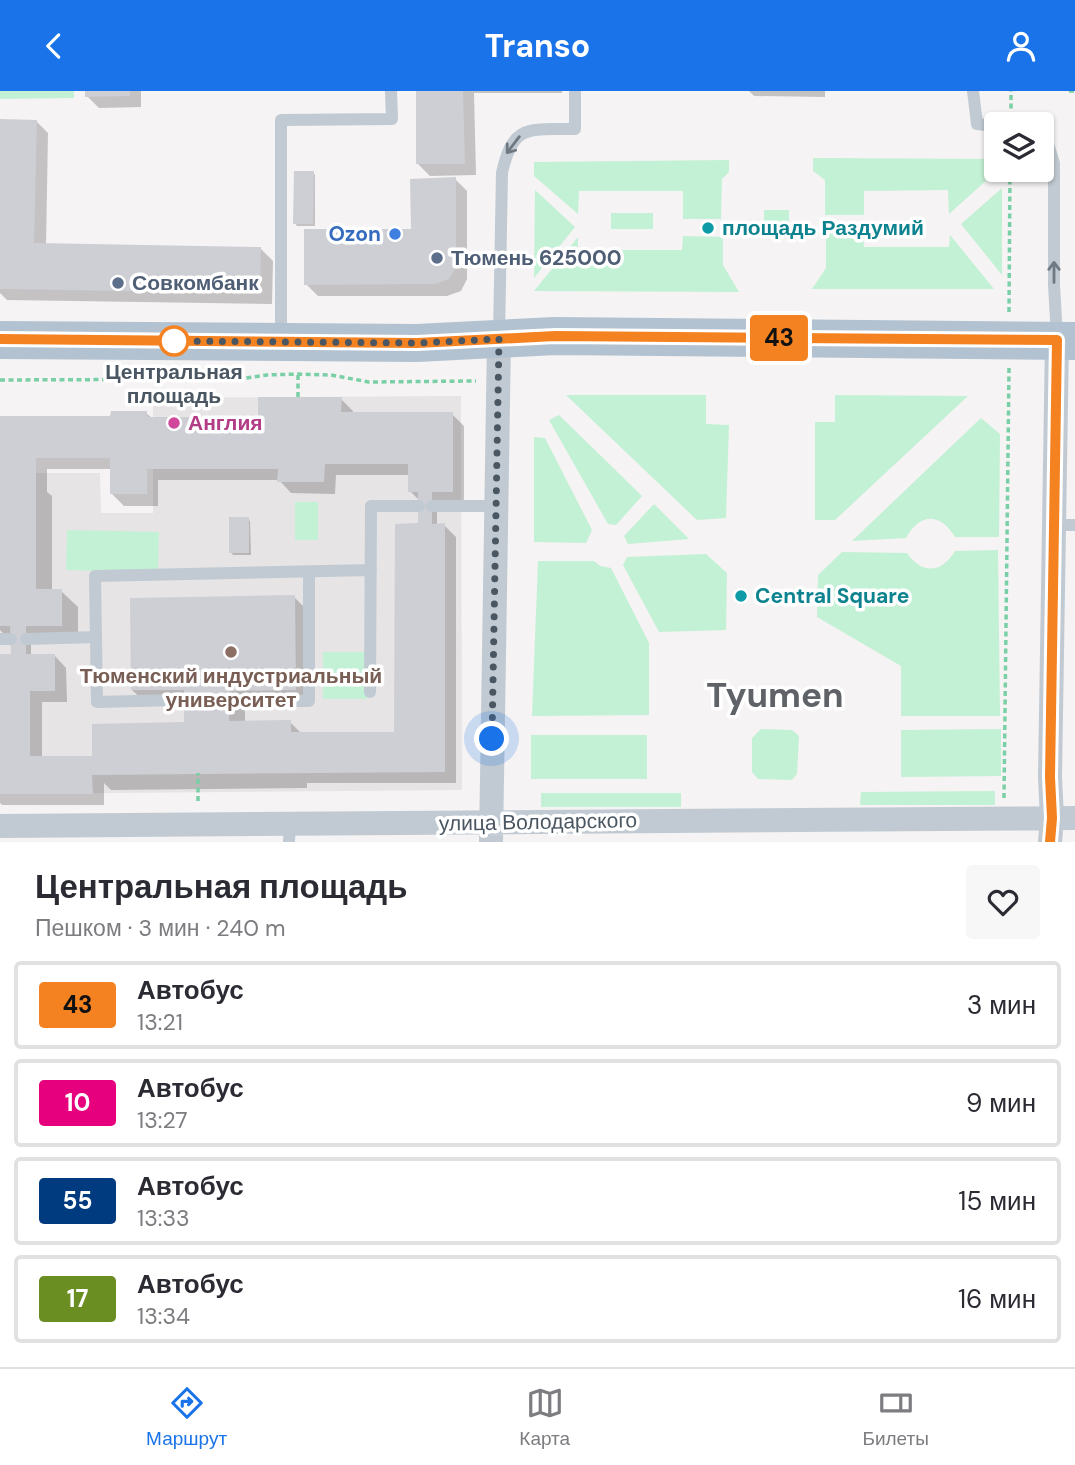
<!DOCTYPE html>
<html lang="ru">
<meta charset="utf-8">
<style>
:root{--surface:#fff;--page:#f7f7f7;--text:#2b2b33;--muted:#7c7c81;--line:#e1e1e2;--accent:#1a73e8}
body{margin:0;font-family:"DM Sans",sans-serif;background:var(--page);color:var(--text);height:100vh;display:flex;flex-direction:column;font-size:26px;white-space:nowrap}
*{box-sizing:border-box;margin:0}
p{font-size:23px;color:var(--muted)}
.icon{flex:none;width:38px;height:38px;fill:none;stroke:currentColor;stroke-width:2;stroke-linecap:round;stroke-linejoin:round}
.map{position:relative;height:751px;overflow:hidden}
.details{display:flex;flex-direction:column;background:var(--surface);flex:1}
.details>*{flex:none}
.badge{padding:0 14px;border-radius:5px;font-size:24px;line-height:46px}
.fabs{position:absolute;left:984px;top:21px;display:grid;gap:14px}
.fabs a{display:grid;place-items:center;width:70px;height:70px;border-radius:7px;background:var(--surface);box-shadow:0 2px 5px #0004;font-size:35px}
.you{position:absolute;width:35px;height:35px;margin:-18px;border:5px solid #fff;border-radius:50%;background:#1a73e8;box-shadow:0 0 0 10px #1a73e833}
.map>.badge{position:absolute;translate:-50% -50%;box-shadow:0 0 0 4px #fff}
.round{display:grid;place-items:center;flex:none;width:74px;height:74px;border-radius:7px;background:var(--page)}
.summary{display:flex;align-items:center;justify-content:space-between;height:119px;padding:0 35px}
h1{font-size:33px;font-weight:700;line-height:52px}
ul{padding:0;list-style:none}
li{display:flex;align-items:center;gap:21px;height:88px;margin:0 14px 10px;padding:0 21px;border:4px solid var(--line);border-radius:7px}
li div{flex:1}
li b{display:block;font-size:26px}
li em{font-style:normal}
li .badge{min-width:77px;font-weight:700;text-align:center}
header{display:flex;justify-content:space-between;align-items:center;height:91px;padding:0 35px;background:var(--accent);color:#fff;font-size:32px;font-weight:700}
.tab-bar{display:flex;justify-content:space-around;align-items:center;height:98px;border-top:2px solid var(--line);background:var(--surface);font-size:19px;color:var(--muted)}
.tab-bar a{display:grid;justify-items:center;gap:4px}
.tab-bar .current{color:var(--accent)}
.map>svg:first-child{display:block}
.education{fill:#e6e4e5}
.green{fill:#c3f1d5}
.shadow{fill:#0003;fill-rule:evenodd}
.building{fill:#cdcfd5;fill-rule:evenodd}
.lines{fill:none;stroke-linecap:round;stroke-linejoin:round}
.path{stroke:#7ad0a6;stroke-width:3.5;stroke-dasharray:5 3.5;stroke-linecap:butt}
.service{stroke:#c1cad2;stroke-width:12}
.minor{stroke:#c1cad2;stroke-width:24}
.primary{stroke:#b3c2d1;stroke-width:38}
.oneway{stroke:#6e7983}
.line-casing{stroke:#fff;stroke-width:16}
.line{stroke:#f58220;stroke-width:10}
.walk{stroke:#4a5661;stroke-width:7;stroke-dasharray:0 12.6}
.culture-dot{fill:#0f9aa8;stroke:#fff;stroke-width:2.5}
.shop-dot{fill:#3f7fe0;stroke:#fff;stroke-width:2.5}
.service-dot{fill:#5c6f8a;stroke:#fff;stroke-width:2.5}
.stop-dot{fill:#fff;stroke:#f58220;stroke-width:3.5}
.hotel-dot{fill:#d1479c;stroke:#fff;stroke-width:2.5}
.education-dot{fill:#8d6e63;stroke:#fff;stroke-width:2.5}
.labels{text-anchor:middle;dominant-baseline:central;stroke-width:7;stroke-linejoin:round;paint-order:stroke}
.culture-label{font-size:21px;font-weight:bold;fill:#0d838f;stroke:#fff;text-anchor:start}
.shop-label{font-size:21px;font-weight:bold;fill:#366cbe;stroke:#fff;text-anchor:end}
.service-label{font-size:21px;font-weight:bold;fill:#4e5e75;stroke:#fff;text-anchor:start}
.stop-label{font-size:21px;font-weight:bold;fill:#4a5661;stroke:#fff}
.hotel-label{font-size:21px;font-weight:bold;fill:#b23c85;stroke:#fff;text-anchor:start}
.education-label{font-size:21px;font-weight:bold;fill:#785e54;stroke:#fff}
.street-label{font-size:21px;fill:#4a5661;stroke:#fff}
.town-label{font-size:35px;font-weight:bold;fill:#5f6368;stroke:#fff}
</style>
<header><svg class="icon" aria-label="back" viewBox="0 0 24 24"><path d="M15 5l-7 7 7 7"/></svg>Transo<svg class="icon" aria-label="person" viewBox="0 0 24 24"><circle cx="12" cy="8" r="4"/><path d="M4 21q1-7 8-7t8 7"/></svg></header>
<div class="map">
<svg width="1075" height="751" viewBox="0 0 1075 751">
<rect width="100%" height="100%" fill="#f5f3f3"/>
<!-- education -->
<path class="education" d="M461 305 462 699 0 703V382H100L101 422H153V307Z"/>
<!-- green -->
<path class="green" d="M0 0H74V7L0 8Z
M813 67 996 68V79H998L949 123 948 99 864 100V124H825V89L813 80Z
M729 69V81L722 88 721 128H683V100H579L578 123 534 85V71Z
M1002 97V184L961 133Z
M535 99 575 136 534 187Z
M764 119H789V146H764Z
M611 122H653V138H611Z
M826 142H863L864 156H949L950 144 994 198H812L826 177Z
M683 145 723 146V174L739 201 534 200 578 146V159H682Z
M566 304H706V333L729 334 726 427 697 429Z
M835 304 968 305 835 429H815V331H835Z
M559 324 642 405 616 434 608 433 549 329Z
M981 327 1000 343 999 446H955C940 421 920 422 906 447L852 450Z
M534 346 545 347 592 439 586 452 534 451Z
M295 411H318V449H295Z
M654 413 689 448 628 453 624 445Z
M67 439 159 441 158 481 66 479Z
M998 459 1000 625H901V575L817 526 818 484 842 461 907 462C922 484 942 482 955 460Z
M706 463 727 482 726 539 659 541 623 474 627 466Z
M538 470H594L600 475 611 477 649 552V624L532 625Z
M323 561H367V608H323Z
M761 638 792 639 799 645 797 683 792 689 758 688 752 681V647Z
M1001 638V685L901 686V639Z
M531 644H647V688H531Z
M995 700V714H860L861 701Z
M541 702H681V716H541Z"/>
<!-- shadow -->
<path class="shadow" d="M87 0H141V16L99 17 87 5Z
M417 0H562V2H474L476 84 430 85 418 73Z
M749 0H825V6L754 5Z
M0 29 36 30 48 42 46 154 261 158 273 170 272 213 7 209 0 202Z
M313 81 315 84V135H297L295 132Z
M455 88 467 100V188L461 200 447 205H318L306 193 413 139Z
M341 308 353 320V323H452L464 335V412H437V434H444L456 446V692H307V697L111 699 104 692V714H2L0 712V565H15L12 551 0 539V327H112L146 322 152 327H260ZM47 378H112V403L124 415H158V389H279L291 402 335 403 336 384H410V400L420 410 423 434 396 642 302 643 290 631H245V616L312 615 311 523 294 506 132 599 149 615H186V633L92 666H42V611H67L66 577 55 565H31V551H78V516L61 500H52V405L47 401Z
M248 428 250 430 251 464H233L231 461Z"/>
<!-- building -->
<path class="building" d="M85 0H130V5L85 6Z
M416 0H463L465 73H416Z
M0 28 37 29 34 152 261 156 260 202 0 198Z
M294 80H314L313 133H293Z
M456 86V176L449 188 435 193 304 194V138H411L410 88Z
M258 306H342L341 321H453V401H432V433L445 432V681L92 684 93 703H0V563H11L10 535H0V325H110L111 320H147V326H258ZM36 367H110V403H147V378H278L277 391H324L325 373H408V401H418V432L395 433 394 641H291V629L229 630V600L296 599 295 504 130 507 131 599H184V631L92 633V665H30V600H55V563H26V535H62V498H36Z
M229 426H249V462H229Z"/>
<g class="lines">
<!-- path -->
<path class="path" d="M1069 0H1075
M1011 26V0
M1009 221 1010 79
M0 289 240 288 267 284 298 283 331 284 369 291 476 290
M298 306V283
M1004 707 1009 277
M198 710V682"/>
<!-- service -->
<path class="service" d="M973 0 977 33 996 35
M1041 44 1047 50 1054 72V194L1057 246
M499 245 502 82C513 31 530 39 575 38V0
M281 247V29L392 28 391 0
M432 415H496
M1054 434H1075
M0 548H11
M26 548 96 546
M370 601 371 415H419
M177 609 97 611 95 485 371 479
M246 610H309V481
M289 751 290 733"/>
<!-- minor -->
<path class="minor" d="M0 735 1075 727
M491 751 499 248
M1050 751 1052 727 1050 686 1057 249"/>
<!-- primary -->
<path class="primary" d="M0 249 417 252 555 245 1075 250"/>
</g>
<!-- one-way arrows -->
<defs><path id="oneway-shaft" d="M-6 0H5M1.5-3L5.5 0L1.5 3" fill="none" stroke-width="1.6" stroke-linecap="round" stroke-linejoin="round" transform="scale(1.75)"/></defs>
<g class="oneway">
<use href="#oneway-shaft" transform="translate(513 54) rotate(127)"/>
<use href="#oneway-shaft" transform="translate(1054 181) rotate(-90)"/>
</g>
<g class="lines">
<defs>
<path id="line" d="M0 248 417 252 555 245 1057 249 1050 686 1052 727 1050 751"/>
</defs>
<!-- line casing -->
<use href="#line" class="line-casing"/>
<!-- line -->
<use href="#line" class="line"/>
<!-- walk -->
<path class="walk" d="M174 250H173L417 252 499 248 492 648"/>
</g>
<!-- markers -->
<g class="culture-dot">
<circle cx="708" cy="137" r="7"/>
<circle cx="741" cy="505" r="7"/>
</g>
<circle class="shop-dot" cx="395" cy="143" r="7"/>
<g class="service-dot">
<circle cx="437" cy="167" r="7"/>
<circle cx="118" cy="192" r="7"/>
</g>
<circle class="stop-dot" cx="174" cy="250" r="14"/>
<circle class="hotel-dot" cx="174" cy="332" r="7"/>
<circle class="education-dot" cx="231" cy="561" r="7"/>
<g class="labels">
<!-- culture labels -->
<g class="culture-label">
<text x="722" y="137">площадь Раздумий</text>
<text x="755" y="505">Central Square</text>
</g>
<!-- shop labels -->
<g class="shop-label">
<text x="381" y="143">Ozon</text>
</g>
<!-- service labels -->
<g class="service-label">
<text x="451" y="167">Тюмень 625000</text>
<text x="132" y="192">Совкомбанк</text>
</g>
<!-- stop labels -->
<g class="stop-label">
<text x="174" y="281">Центральная<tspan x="174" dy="24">площадь</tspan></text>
</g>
<!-- hotel labels -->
<g class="hotel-label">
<text x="188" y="332">Англия</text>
</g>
<!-- education labels -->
<g class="education-label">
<text x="231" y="585">Тюменский индустриальный<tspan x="231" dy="24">университет</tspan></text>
</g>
<!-- street labels -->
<g class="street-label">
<text transform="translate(538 731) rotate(-1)">улица Володарского</text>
</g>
<!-- town labels -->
<g class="town-label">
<text x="775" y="604">Tyumen</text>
</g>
</g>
</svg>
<div class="fabs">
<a><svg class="icon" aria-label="layers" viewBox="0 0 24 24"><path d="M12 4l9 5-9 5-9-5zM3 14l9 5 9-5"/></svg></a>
</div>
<div class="you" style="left:492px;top:648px"></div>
<b class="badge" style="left:779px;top:247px;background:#f58220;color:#111">43</b>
</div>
<section class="details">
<div class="summary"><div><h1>Центральная площадь</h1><p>Пешком · 3 мин · 240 m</p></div><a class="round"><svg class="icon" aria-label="heart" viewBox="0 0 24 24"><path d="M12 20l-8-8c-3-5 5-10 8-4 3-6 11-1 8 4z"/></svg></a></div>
<ul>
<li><span class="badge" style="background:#f58220;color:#111">43</span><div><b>Автобус</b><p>13:21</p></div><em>3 мин</em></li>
<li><span class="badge" style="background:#e6007e;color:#fff">10</span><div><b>Автобус</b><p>13:27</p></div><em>9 мин</em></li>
<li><span class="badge" style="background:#003b80;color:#fff">55</span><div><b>Автобус</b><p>13:33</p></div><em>15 мин</em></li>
<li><span class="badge" style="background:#6b8e23;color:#fff">17</span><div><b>Автобус</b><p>13:34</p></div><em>16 мин</em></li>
</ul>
</section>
<nav class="tab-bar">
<a class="current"><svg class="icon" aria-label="directions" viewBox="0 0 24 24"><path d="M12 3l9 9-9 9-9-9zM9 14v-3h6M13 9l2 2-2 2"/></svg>Маршрут</a>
<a><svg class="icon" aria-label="map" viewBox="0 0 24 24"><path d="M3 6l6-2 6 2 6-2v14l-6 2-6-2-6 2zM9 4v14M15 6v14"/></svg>Карта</a>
<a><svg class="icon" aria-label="tickets" viewBox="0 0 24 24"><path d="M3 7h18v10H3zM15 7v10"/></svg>Билеты</a>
</nav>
